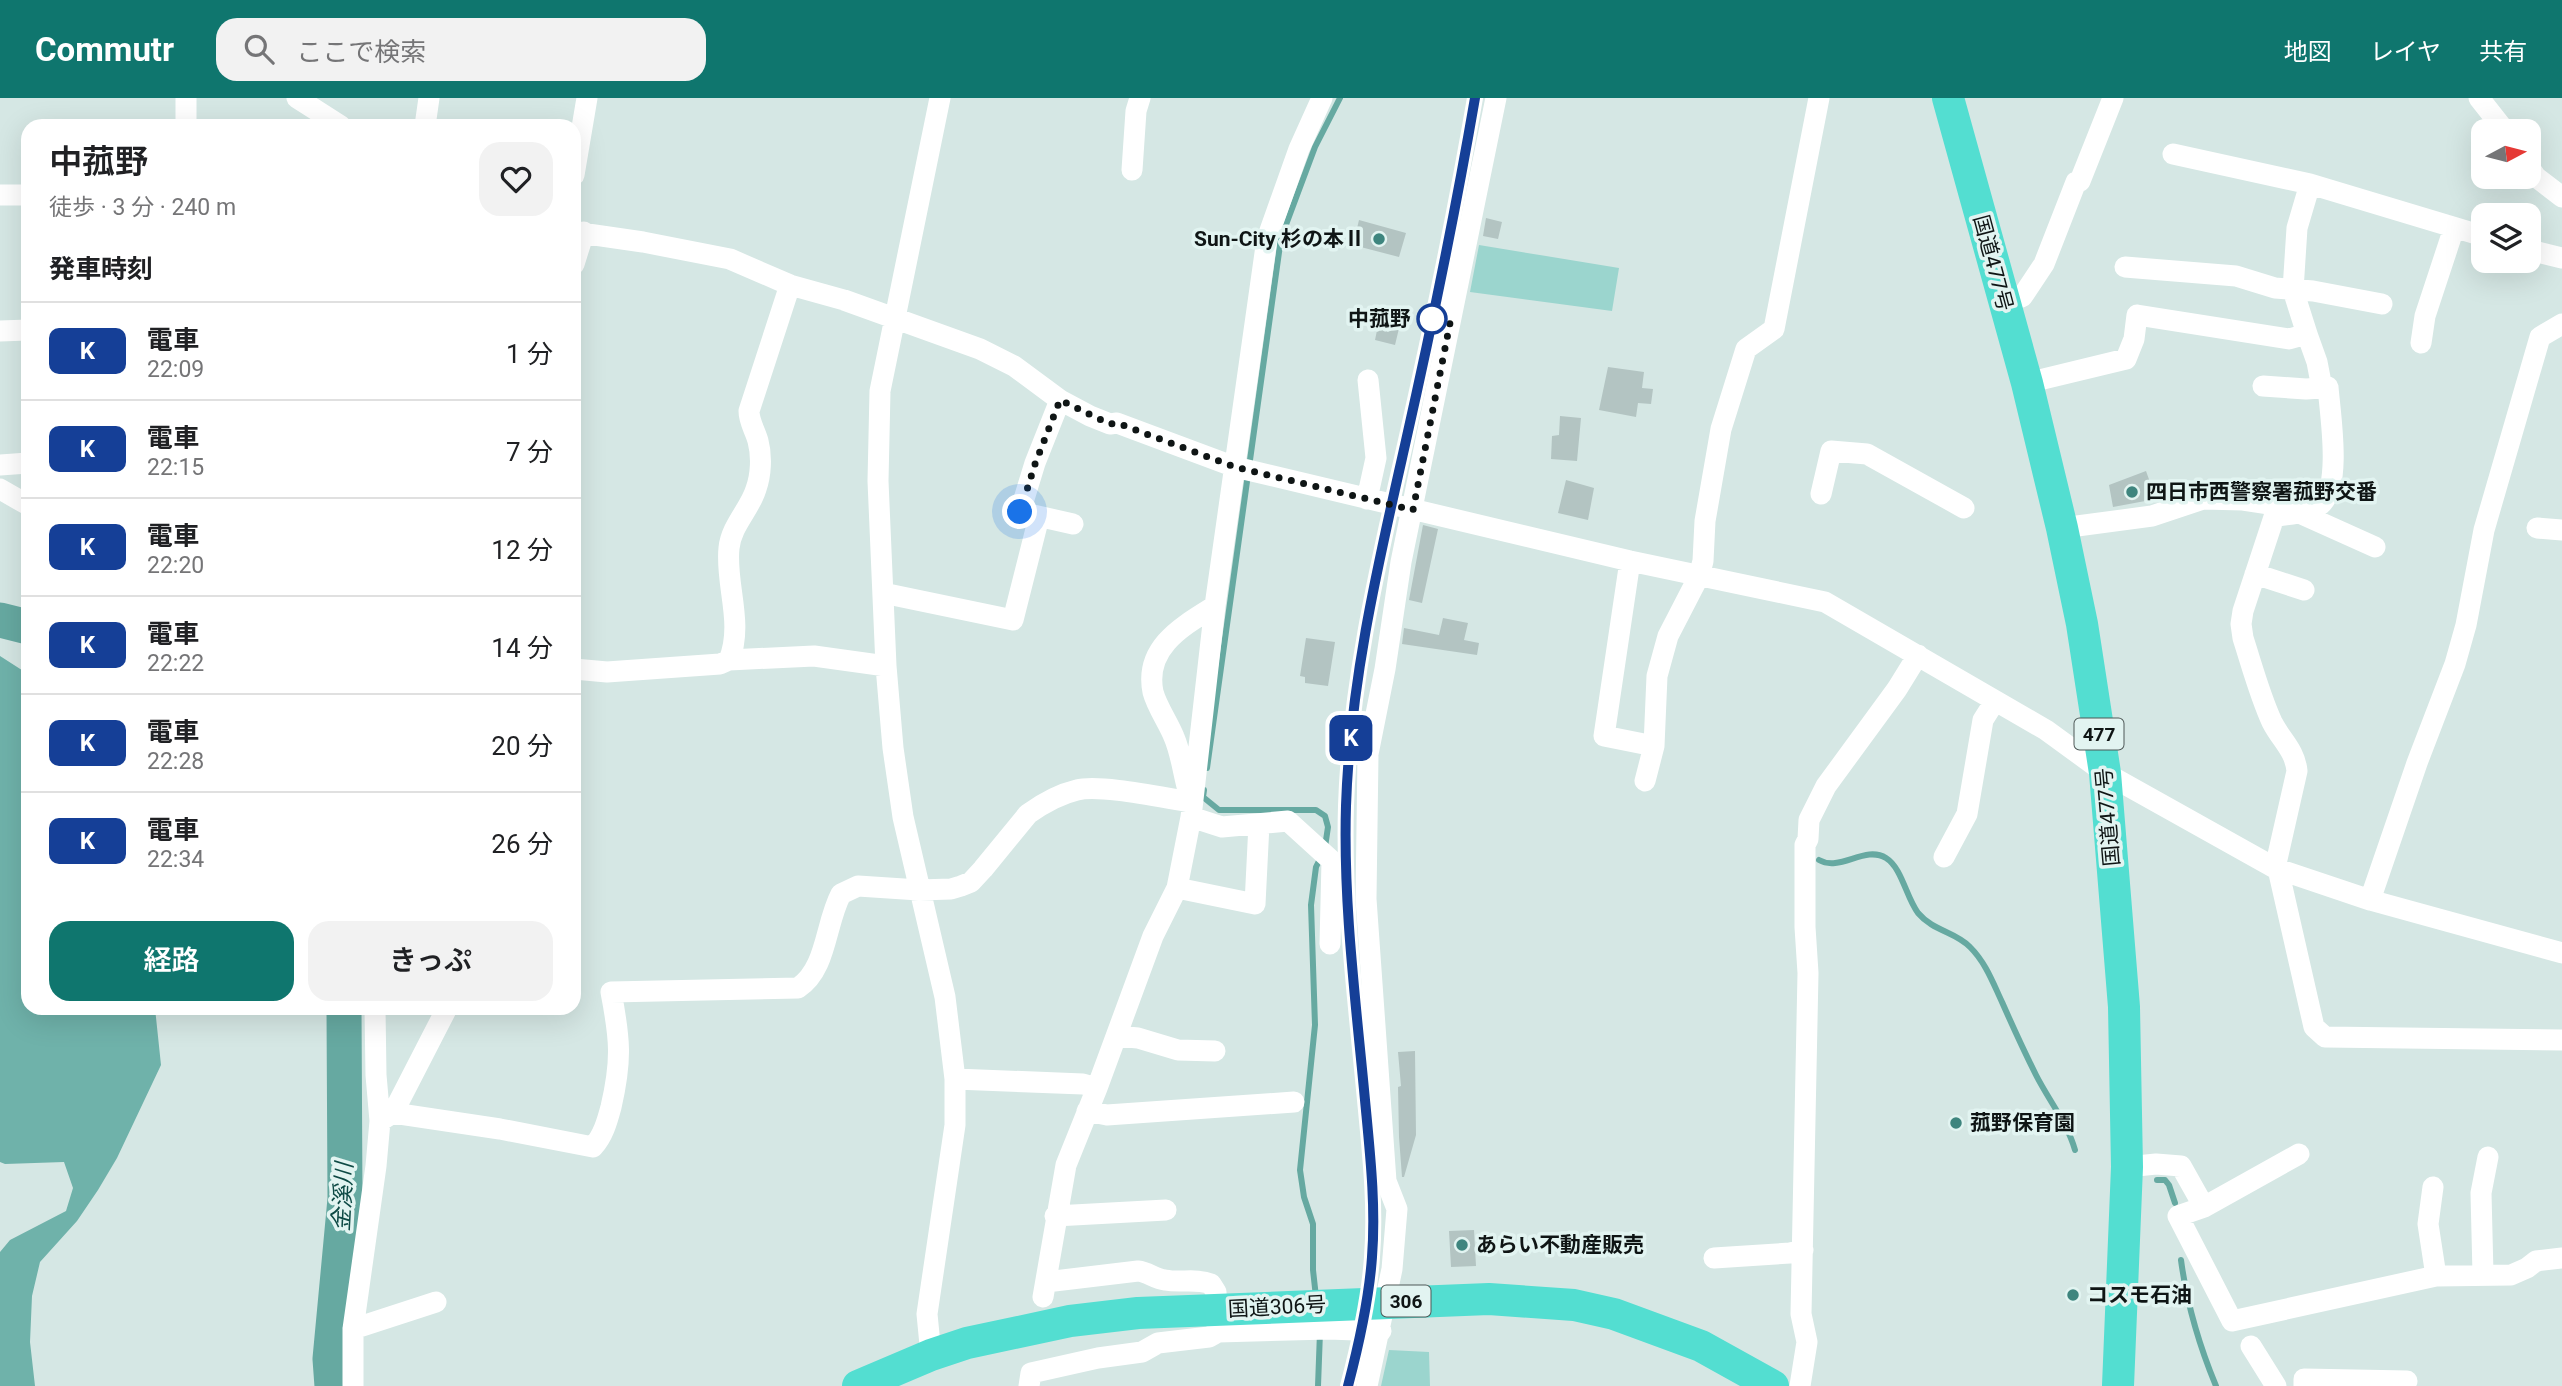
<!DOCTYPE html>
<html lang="ja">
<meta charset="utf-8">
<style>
:root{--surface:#fff;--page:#f2f2f2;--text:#202124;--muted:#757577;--line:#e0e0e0;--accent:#0f766e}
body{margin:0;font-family:Roboto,"Noto Sans JP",sans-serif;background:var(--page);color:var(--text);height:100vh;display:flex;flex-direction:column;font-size:26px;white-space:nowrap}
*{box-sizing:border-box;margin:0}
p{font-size:23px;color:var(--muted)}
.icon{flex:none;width:38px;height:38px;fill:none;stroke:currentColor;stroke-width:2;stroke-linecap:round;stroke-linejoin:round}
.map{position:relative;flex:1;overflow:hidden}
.side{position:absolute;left:21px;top:21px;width:560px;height:896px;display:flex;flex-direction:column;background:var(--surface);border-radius:21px;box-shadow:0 7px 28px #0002}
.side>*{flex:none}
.badge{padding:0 14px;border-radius:10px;font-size:24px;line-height:46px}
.needle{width:46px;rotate:83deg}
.tools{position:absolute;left:2471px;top:21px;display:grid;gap:14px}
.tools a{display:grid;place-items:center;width:70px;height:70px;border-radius:14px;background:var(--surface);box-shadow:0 7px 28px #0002;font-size:35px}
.you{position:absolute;width:35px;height:35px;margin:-18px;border:5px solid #fff;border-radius:50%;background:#1a73e8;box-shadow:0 0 0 10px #1a73e833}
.map>.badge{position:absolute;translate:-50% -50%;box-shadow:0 0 0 4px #fff}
h2{padding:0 28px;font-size:26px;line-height:63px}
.round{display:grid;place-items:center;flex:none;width:74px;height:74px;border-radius:21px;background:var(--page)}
.head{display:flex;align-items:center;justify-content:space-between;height:119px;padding:0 28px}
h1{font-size:33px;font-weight:600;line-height:52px}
.action{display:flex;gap:14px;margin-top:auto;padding:14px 28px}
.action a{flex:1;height:80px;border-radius:21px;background:var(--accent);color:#fff;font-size:28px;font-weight:600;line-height:80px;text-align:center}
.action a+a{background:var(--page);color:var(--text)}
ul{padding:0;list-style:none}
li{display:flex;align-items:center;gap:21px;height:98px;padding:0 28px;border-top:2px solid var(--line)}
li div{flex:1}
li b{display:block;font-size:26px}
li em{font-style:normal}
li .badge{min-width:77px;font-weight:700;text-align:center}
header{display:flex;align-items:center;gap:42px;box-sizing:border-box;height:98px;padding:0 35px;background:var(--accent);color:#fff}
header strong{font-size:33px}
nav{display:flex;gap:38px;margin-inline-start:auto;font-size:24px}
.search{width:490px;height:63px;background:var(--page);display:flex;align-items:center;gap:18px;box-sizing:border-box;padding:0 24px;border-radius:21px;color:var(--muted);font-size:26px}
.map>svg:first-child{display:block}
.green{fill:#9bd5ce}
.forest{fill:#6fb2aa}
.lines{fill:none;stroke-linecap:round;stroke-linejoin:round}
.stream{stroke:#66a9a1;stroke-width:6}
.river{stroke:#66a9a1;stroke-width:35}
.building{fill:#b3c4c2}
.minor{stroke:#fff;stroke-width:21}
.highway{stroke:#53ded1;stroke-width:32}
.rail-casing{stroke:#626d6c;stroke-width:8}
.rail{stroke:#e2f4f1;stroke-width:5;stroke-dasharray:16;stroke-linecap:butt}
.line-casing{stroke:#fff;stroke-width:16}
.line{stroke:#153f97;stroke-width:10}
.walk{stroke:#0f1515;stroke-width:7;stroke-dasharray:0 12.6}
.poi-dot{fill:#3e857e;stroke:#e2f4f1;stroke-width:2.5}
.stop-dot{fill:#fff;stroke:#153f97;stroke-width:3.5}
.labels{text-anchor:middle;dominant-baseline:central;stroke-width:7;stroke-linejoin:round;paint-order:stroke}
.shield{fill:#e2f4f1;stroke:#4e5857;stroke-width:2}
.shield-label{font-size:19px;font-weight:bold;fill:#0f1515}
.poi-label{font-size:21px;font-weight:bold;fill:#0f1515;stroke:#e2f4f1;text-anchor:start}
.street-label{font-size:21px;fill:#0f1515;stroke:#e2f4f1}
.stop-label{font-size:21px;font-weight:bold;fill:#0f1515;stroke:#e2f4f1;text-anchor:end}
.water-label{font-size:23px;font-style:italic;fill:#0e4a45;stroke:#e2f4f1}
</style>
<header>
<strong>Commutr</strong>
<div class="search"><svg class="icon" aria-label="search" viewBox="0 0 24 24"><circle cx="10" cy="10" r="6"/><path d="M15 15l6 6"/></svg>ここで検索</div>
<nav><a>地図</a><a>レイヤ</a><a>共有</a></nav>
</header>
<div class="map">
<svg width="2562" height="1288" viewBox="0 0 2562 1288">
<rect width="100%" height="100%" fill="#d5e7e4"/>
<!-- green -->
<path class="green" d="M1479 147 1619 170 1612 213 1470 194Z
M1389 1252 1429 1254 1430 1288H1381Z"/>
<!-- forest -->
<path class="forest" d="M0 558 28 576V910H155L161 967 117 1060 98 1092 77 1123 40 1164 32 1198 30 1244 35 1288H0V1154L10 1142 66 1113 73 1090 64 1064 5 1066 0 1064Z"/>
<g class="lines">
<!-- stream -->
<path class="stream" d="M1207 670 1281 140 1315 49 1340 0
M1204 692 1203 699 1219 712H1316L1325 718 1328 729 1325 749
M1819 762C1840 774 1865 747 1886 760 1902 770 1906 799 1918 815 1933 833 1956 834 1970 849 1986 865 1993 885 2002 904 2013 929 2024 953 2036 977 2048 1001 2068 1026 2075 1052
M2157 1082H2165L2169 1087 2175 1105
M2181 1162C2187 1207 2199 1247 2216 1288
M1316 1199 1313 1172V1126L1304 1099 1300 1072 1315 927 1311 807 1316 769 1321 759
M1318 1288 1320 1234"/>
<!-- river -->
<path class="river" d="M0 522 28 529
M332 1288 330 1261 345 1101 344 910"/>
</g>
<!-- building -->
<path class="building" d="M1486 120 1502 124 1498 141 1483 138Z
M1359 122 1406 135 1399 159 1353 147Z
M1380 218 1401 222 1395 247 1375 242Z
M1608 269 1644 274 1642 290 1653 291 1651 306 1638 305 1636 319 1599 312Z
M1560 318 1581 320 1577 363 1551 361 1552 338 1559 337Z
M2146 373 2156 401 2113 409 2109 387Z
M1566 382 1594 390 1588 422 1558 415Z
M1423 427 1438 431 1422 505 1409 502Z
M1443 520 1468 525 1464 542 1479 545 1477 557 1402 546 1404 530 1439 537Z
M1306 540 1335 544 1328 588 1305 585V579L1300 578Z
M1415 953 1416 1037 1404 1079H1402L1399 1039 1398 989 1401 988 1398 954Z
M1474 1132 1476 1168 1451 1169 1449 1133Z"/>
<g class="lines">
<!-- minor -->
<path class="minor" d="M297 0 341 28
M2479 0 2505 33
M186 28V0
M425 28 429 0
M2173 56 2310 86 2483 138
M2529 69 2536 79 2562 99
M1132 72 1136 13 1140 0
M574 77 587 0
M0 97H28
M574 134 643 144 730 161 790 187 844 202 980 251 1014 268 1060 302 1090 318 1110 326 1117 325 1235 369 1630 463 1825 504 2046 632 2105 675 2275 770 2370 802 2562 855
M2529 152 2562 160
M574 166 584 134
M2125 169 2236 178 2275 190 2313 193 2382 206
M2004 204 2022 199 2044 166 2076 84 2080 83 2113 0
M0 233 28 232
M2307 236 2293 192 2297 130 2310 86
M2421 245 2425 218 2454 130
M2027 285 2126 261 2134 241 2137 217 2289 241 2307 236 2317 264 2322 290 2328 289C2330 315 2342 388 2321 406 2310 415 2288 416 2274 419L2276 407 2243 402 2203 401 2152 418 2062 430
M2263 288 2306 291 2322 290
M1060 302 1035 365 1020 414 1073 426
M0 367 28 365
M0 391 28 407
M1821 396 1831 353 1867 356 1964 410
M1367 401 1376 360 1368 282
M2297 414 2375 449
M2274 419 2243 513 2241 526 2243 540C2252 568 2260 598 2272 624 2281 642 2295 652 2297 673L2275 770
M2537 430 2562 432
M1630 463 1604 638 1654 648
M2255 476 2304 492
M883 495 1013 522 1039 419
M729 562 814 558 886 568
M574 571 607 574 720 566 729 562C744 525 725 486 729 450 731 428 750 411 756 391 761 377 762 358 758 343 755 332 749 324 749 313L790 187
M1645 683 1654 648 1657 578 1668 538 1699 478 1703 463 1705 423 1721 331 1746 251 1774 231 1819 0
M1188 692C1183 674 1181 655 1174 639 1168 624 1157 609 1153 594 1144 549 1183 528 1215 508
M1191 719 1222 729 1288 723 1332 763 1330 846
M1944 759 1967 716 1983 622 1995 603
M2278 771 2314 929 2325 939 2562 942
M1177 790 1255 806 1259 726
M2370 802 2417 665 2455 566 2466 527 2484 432 2540 239 2562 226
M1117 938 1138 940 1178 952 1215 953
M955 981 1083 986 1097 990
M1087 1013 1107 1017 1294 1004
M393 1015 500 1031 593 1049C603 1038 607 1024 611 1009 622 962 620 941 611 894L798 890C827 871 825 826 841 796L858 788 919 792 951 791 961 788 971 784 983 771 1028 716C1042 706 1060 696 1077 692 1100 686 1164 700 1191 704
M382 1022 393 1015 447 910
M2299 1056 2204 1109 2178 1118 2232 1223 2436 1178 2511 1177 2527 1170 2536 1163 2562 1160
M2127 1069 2156 1066 2181 1068 2204 1109
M2433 1089 2428 1126 2436 1178
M1055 1118 1166 1112
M1714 1160 1790 1155 1803 1152
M2483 1176 2481 1095 2488 1059
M1043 1199 1066 1067 1097 990 1153 838 1177 790 1191 719 1215 508 1267 141 1299 51 1322 0
M353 1231 436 1204
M1218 1234 1329 1231 1381 1233
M2251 1248 2276 1288
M931 1257 927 1216 955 1027V981L945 899 903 719 893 650 886 568 878 383 880 293 940 0
M353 1288V1231L376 1068 380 1023 376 977 375 910
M1029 1288 1031 1275 1098 1260 1142 1254 1158 1245 1209 1239 1218 1234 1216 1194 1211 1186C1196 1180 1181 1185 1165 1182 1155 1181 1148 1174 1138 1173L1046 1184
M1367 1288 1392 1171 1397 1111 1386 1083 1366 801 1368 656 1385 571 1401 464 1496 0
M1800 1288 1807 1244 1801 1216 1808 875 1805 829V747L1808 741 1809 722 1826 688 1897 591 1918 557
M2304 1288V1281L2407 1283"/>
<!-- highway -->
<path class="highway" d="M1948 0 2027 285 2062 430 2082 526 2105 675 2124 909 2127 1069 2118 1288
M858 1288 931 1257 967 1245 1070 1223 1138 1215 1489 1201 1574 1207 1614 1216 1701 1248 1773 1288"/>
<defs>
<path id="rail" d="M1348 1288C1359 1246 1369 1203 1372 1159 1376 1105 1370 1050 1365 996 1355 901 1343 804 1346 708 1351 585 1378 466 1405 347 1431 232 1456 116 1475 0"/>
</defs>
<!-- rail casing -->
<use href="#rail" class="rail-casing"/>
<!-- rail -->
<use href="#rail" class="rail"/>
</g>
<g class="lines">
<defs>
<path id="line" d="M1348 1288C1359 1246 1369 1203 1372 1159 1376 1107 1370 1055 1365 1002 1356 905 1343 806 1346 708 1350 585 1378 466 1405 347 1431 232 1455 116 1475 0"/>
</defs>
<!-- line casing -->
<use href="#line" class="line-casing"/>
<!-- line -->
<use href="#line" class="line"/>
<!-- walk -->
<path class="walk" d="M1020 414 1035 366 1060 302 1110 326 1117 325 1235 369 1413 412 1450 225 1432 221"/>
</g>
<!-- markers -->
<g class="poi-dot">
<circle cx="1379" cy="141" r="7"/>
<circle cx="2132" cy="394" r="7"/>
<circle cx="1956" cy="1025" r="7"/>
<circle cx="1462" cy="1147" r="7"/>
<circle cx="2073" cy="1197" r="7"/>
</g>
<circle class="stop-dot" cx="1432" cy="221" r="14"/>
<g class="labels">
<!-- shield labels -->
<g class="shield">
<rect x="2074.5" y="620.5" width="49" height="31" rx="5"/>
<rect x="1381.5" y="1187.5" width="49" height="31" rx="5"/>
</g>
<g class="shield-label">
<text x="2099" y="636">477</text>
<text x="1406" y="1203">306</text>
</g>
<!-- poi labels -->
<g class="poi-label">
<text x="1365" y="141" text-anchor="end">Sun-City 杉の本Ⅱ</text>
<text x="2146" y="394">四日市西警察署菰野交番</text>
<text x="1970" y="1025">菰野保育園</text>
<text x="1476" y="1147">あらい不動産販売</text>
<text x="2087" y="1197">コスモ石油</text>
</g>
<!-- street labels -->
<g class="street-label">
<text transform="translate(1993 165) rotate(75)">国道477号</text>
<text transform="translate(2108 719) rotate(-95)">国道477号</text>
<text transform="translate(1277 1209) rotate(-3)">国道306号</text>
</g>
<!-- stop labels -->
<g class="stop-label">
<text x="1411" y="221">中菰野</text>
</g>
<!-- water labels -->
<g class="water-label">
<text transform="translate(343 1099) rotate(-87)">金溪川</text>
</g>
</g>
</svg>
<div class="tools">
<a><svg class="needle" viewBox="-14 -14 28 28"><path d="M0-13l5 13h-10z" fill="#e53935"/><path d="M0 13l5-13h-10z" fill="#757577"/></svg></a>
<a><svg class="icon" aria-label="layers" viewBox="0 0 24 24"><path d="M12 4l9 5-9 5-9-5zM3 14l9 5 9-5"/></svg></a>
</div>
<div class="you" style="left:1020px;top:414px"></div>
<b class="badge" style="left:1351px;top:640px;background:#153f97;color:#fff">K</b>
<section class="side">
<div class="head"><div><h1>中菰野</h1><p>徒歩 · 3 分 · 240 m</p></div><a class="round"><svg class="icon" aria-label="heart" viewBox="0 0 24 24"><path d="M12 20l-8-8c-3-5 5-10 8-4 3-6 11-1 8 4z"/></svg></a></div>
<h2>発車時刻</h2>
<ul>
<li><span class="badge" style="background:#153f97;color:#fff">K</span><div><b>電車</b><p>22:09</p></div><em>1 分</em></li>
<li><span class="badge" style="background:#153f97;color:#fff">K</span><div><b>電車</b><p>22:15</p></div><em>7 分</em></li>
<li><span class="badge" style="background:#153f97;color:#fff">K</span><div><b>電車</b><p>22:20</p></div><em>12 分</em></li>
<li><span class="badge" style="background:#153f97;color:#fff">K</span><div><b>電車</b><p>22:22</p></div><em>14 分</em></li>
<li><span class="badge" style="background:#153f97;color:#fff">K</span><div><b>電車</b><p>22:28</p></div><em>20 分</em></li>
<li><span class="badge" style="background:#153f97;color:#fff">K</span><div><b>電車</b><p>22:34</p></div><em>26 分</em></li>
</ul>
<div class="action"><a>経路</a><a>きっぷ</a></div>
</section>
</div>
